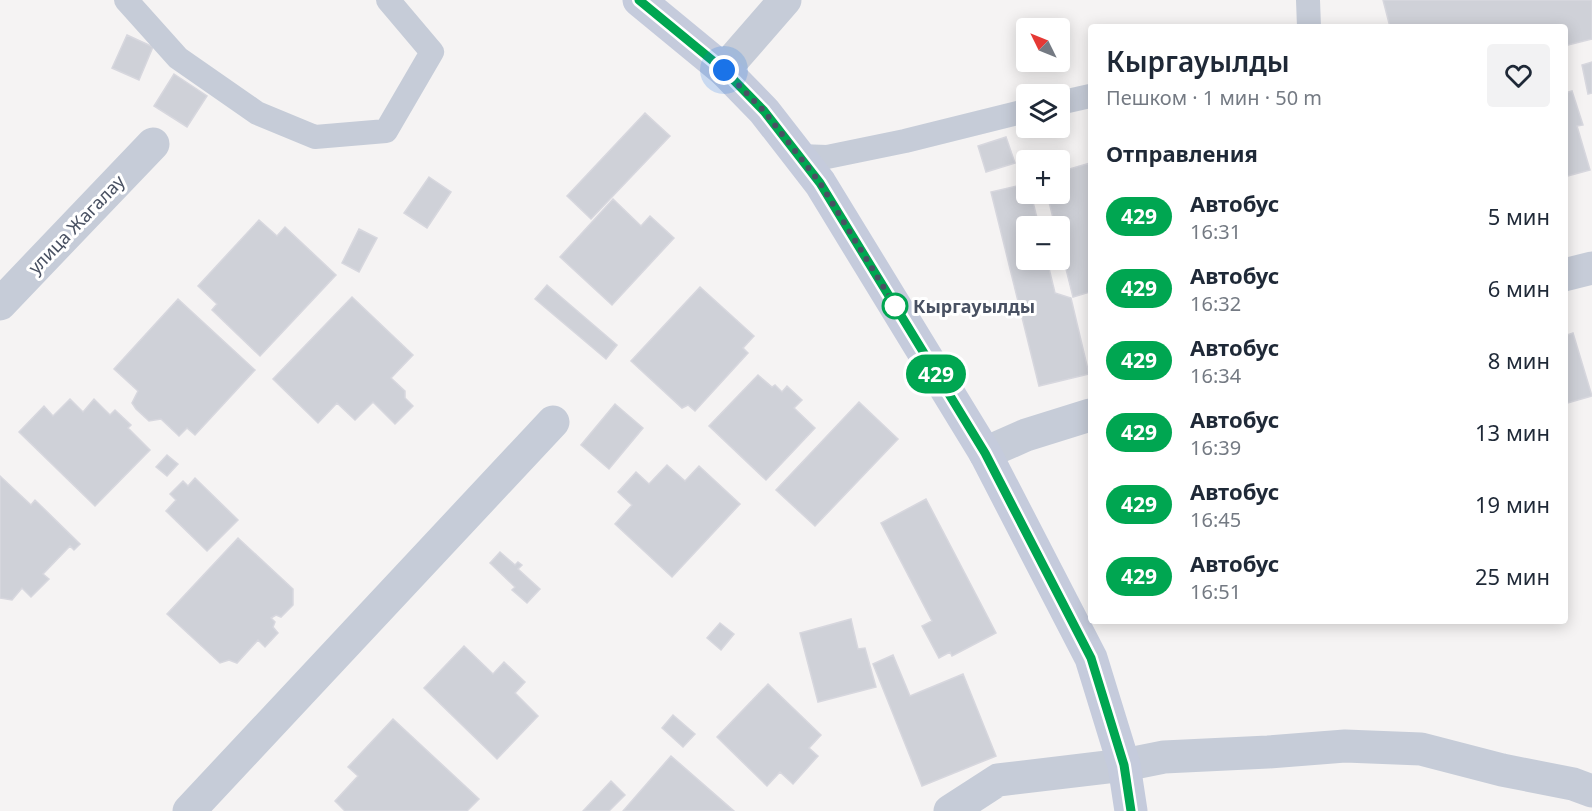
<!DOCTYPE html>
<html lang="ru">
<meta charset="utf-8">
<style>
:root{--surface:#fff;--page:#f2f2f3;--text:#1f2937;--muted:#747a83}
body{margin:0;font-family:"Noto Sans",sans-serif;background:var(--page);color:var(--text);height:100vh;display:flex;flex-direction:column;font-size:22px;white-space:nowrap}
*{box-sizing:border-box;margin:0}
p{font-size:20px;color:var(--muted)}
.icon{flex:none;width:33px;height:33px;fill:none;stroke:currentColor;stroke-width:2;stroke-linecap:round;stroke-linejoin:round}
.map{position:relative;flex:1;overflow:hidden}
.drawer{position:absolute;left:1088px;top:24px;width:480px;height:600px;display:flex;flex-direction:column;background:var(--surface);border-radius:6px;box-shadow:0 3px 15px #0003}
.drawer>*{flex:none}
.badge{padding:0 12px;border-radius:20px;font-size:21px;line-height:39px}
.needle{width:39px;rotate:313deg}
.controls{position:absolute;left:1016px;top:18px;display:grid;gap:12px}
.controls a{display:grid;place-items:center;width:54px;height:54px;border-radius:6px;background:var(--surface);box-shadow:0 3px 15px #0003;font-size:30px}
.you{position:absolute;width:30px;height:30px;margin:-15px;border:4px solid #fff;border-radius:50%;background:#1a73e8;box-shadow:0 0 0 9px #1a73e833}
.map>.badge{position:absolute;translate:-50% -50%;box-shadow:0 0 0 3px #fff}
h2{padding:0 18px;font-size:22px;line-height:54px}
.round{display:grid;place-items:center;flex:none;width:63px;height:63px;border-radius:6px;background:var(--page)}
.head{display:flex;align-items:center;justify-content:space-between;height:102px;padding:0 18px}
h1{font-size:28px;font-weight:600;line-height:45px}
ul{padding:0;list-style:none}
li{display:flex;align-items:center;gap:18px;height:72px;padding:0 18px}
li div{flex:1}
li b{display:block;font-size:22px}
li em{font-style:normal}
li .badge{min-width:66px;font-weight:700;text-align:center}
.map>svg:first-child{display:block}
.building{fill:#cfd1d8;stroke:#d7d7de;stroke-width:1.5}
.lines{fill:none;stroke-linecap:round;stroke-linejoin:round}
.service{stroke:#c6ccd8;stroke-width:24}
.minor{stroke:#c6ccd8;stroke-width:33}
.secondary{stroke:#c5cbdc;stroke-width:33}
.line-casing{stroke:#fff;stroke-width:14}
.line{stroke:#00a651;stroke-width:9}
.walk{stroke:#495162;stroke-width:6;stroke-dasharray:0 10.8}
.stop-dot{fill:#fff;stroke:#00a651;stroke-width:3}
.labels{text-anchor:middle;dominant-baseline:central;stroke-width:6;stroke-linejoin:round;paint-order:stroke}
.street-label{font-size:18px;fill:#495162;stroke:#fff}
.stop-label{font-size:18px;font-weight:bold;fill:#495162;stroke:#fff;text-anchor:start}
</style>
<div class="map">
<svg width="1592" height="811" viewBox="0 0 1592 811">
<rect width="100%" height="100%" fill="#f5f3f3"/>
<!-- building -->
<path class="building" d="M1383 0H1592V39L1564 46V27H1390Z
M127 35 153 47 139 80 112 68Z
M1592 62V93L1588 94 1582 65Z
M174 74 207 96 187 127 154 106Z
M1572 91 1583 125 1577 126 1590 170 1564 177V92L1565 93Z
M645 113 670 136 591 219 567 196Z
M1006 137 1015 163 986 172 978 146Z
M1090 163V292L1073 297 1059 241V226H1055L1047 194H1059V172Z
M429 177 451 192 427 228 404 213Z
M1026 184V194H1031L1039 226H1026V260H1047L1055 293 1071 298 1089 374 1039 386 991 192Z
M613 199 641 226 650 216 674 238 612 305 560 257Z
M259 220 277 236 285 227 336 275 260 356 212 310 217 304 198 286Z
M359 229 377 238 359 272 342 263Z
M547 285 617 345 606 359 535 299Z
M700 287 754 336 743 348 748 353 695 411 688 405 682 408 631 361Z
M352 297 413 355 391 378 405 391V398L413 406 395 424 373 402 355 420 337 403 318 423 273 379Z
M178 299 255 370 195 435 187 428 179 436 161 419 149 421 136 409 132 403 138 391 114 369Z
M1573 333 1592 396 1564 404V336Z
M758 375 772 387 775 385 782 392 787 386 802 400 794 408 815 428 766 480 709 426Z
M70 399 83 412 94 399 110 415 115 410 131 425 128 428 150 450 95 506 19 432 44 406 53 416Z
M859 402 898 439 815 526 776 490Z
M615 404 643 428 609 469 581 445Z
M167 455 178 464 167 476 156 467Z
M667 465 685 481 699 466 740 504 672 577 615 524 632 505 618 492 636 472 649 484Z
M0 476 31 505 35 500 80 544 74 550 70 546 43 574 49 579 31 597 22 588 12 600 0 598Z
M195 478 238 520 207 551 166 511 176 500 170 494 183 481 188 486Z
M926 499 996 633 952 656 950 652 939 658 922 626 932 621 881 523Z
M238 538 293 589V605L281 617 276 615 271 618 275 622 273 627 278 633 265 647 258 640 237 663 229 660 220 663 167 614Z
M500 552 515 565 518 562 522 565 518 569 540 589 527 603 512 590 515 587 490 563Z
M851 619 858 649 865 648 876 687 818 702 800 633Z
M720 623 734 634 721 650 707 638Z
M464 646 493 674 504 662 525 682 515 693 538 716 497 759 424 688Z
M893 655 910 696 963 674 996 756 922 786 873 664Z
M768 684 821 735 809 748 818 756 793 784 780 772 767 786 717 737Z
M673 715 695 734 683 747 662 728Z
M393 719 479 799 467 811H345L335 801 358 776 348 767Z
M671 756 734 811H623Z
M611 781 625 795 609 811H583Z"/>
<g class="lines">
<!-- service -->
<path class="service" d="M126 0 178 58 257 113 315 137 386 131 432 52 388 0
M1308 0 1309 27
M1059 103 1090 96
M799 156 827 157 905 141 1026 111"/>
<!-- minor -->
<path class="minor" d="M724 70 785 0
M1564 275 1592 268
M0 304 153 144
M985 453 1026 435 1090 415
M189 811 553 422
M950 811 998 780 1124 765 1164 757 1268 752 1345 746 1421 749 1502 770 1573 784 1592 791"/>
<!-- secondary -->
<path class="secondary" d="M639 0 724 70 764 111 820 183 985 453 1091 658 1124 765 1131 811"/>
</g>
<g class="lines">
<defs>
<path id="line" d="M639 0 724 70 764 111 820 183 985 453 1091 658 1124 765 1131 811"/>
</defs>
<!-- line casing -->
<use href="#line" class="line-casing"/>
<!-- line -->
<use href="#line" class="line"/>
<!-- walk -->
<path class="walk" d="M724 70 764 111 820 183 895 306"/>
</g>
<!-- markers -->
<circle class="stop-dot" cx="895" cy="306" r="12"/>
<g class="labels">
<!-- street labels -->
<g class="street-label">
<text transform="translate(76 224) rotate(-46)">улица Жагалау</text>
</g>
<!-- stop labels -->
<g class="stop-label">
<text x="913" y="306">Кыргауылды</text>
</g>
</g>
</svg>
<div class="controls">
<a><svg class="needle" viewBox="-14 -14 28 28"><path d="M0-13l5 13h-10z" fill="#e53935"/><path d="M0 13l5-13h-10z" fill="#747a83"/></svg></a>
<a><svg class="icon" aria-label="layers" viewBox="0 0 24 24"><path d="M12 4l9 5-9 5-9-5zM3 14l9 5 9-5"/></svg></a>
<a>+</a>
<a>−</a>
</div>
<div class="you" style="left:724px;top:70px"></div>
<b class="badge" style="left:936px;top:374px;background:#00a651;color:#fff">429</b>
<section class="drawer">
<div class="head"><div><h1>Кыргауылды</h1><p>Пешком · 1 мин · 50 m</p></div><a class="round"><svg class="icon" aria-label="heart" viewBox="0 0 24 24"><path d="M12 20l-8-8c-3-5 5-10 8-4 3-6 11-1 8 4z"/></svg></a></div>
<h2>Отправления</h2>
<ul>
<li><span class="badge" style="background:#00a651;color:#fff">429</span><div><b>Автобус</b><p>16:31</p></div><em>5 мин</em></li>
<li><span class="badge" style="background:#00a651;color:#fff">429</span><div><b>Автобус</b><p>16:32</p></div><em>6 мин</em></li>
<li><span class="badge" style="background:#00a651;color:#fff">429</span><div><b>Автобус</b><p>16:34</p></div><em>8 мин</em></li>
<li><span class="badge" style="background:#00a651;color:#fff">429</span><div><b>Автобус</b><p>16:39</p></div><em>13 мин</em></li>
<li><span class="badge" style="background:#00a651;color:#fff">429</span><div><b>Автобус</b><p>16:45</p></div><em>19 мин</em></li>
<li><span class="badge" style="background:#00a651;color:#fff">429</span><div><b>Автобус</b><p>16:51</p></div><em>25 мин</em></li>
</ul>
</section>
</div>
